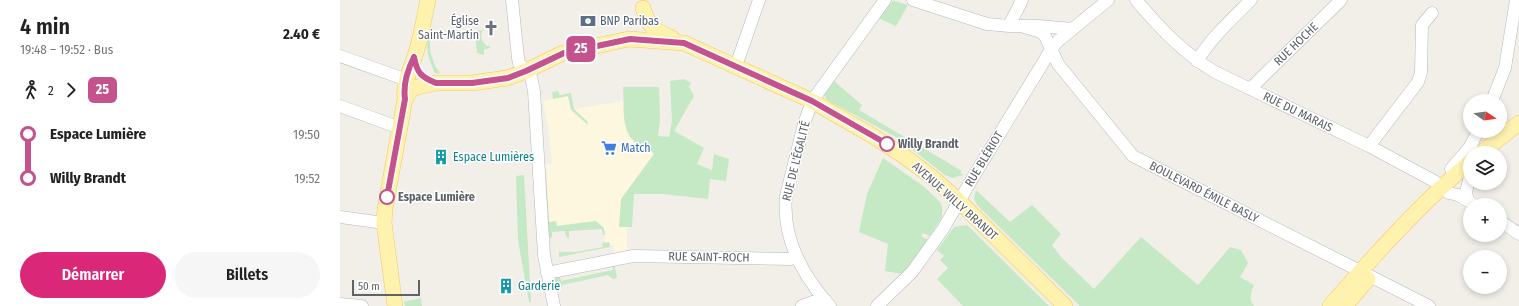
<!DOCTYPE html>
<html lang="fr">
<meta charset="utf-8">
<style>
:root{--surface:#fff;--page:#f6f6f6;--text:#222;--muted:#767676;--accent:#db2777}
body{margin:0;font-family:"Fira Sans Condensed",sans-serif;background:var(--page);color:var(--text);height:100vh;display:flex;flex-direction:column;font-size:15px;white-space:nowrap}
*{box-sizing:border-box;margin:0}
p{font-size:13px;color:var(--muted)}
.icon{flex:none;width:22px;height:22px;fill:none;stroke:currentColor;stroke-width:2;stroke-linecap:round;stroke-linejoin:round}
.map{position:relative;flex:1;overflow:hidden}
.panel{display:flex;flex-direction:column;background:var(--surface);width:340px}
.panel>*{flex:none}
.badge{padding:0 8px;border-radius:6px;font-size:14px;line-height:26px}
.needle{width:26px;rotate:103deg}
.fabs{position:absolute;left:1123px;top:94px;display:grid;gap:8px}
.fabs a{display:grid;place-items:center;width:44px;height:44px;border-radius:50%;background:var(--surface);box-shadow:0 2px 6px #0003;font-size:20px}
.scale{position:absolute;left:12px;bottom:10px;width:68px;box-sizing:border-box;padding-left:4px;border:2px solid #5f6368;border-top:0;font-size:11px;line-height:14px;white-space:nowrap;color:#5f6368;-webkit-text-stroke:3px #fff;paint-order:stroke}
.map>.badge{position:absolute;translate:-50% -50%;box-shadow:0 0 0 2px #fff}
.legs{display:flex;align-items:center;gap:6px;height:44px;padding:0 20px;font-size:13px}
.legs p{margin-inline-start:auto}
.summary{display:flex;align-items:center;justify-content:space-between;height:68px;padding:0 20px}
h1{font-size:22px;font-weight:600;line-height:30px}
.primary-button{display:flex;gap:8px;margin-top:auto;padding:8px 20px}
.primary-button a{flex:1;height:46px;border-radius:24px;background:var(--accent);color:#fff;font-size:16px;font-weight:600;line-height:46px;text-align:center}
.primary-button a+a{background:var(--page);color:var(--text)}
ul{padding:0 20px;list-style:none}
li{display:flex;align-items:center;gap:14px;height:44px;font-size:15px}
li i{display:grid;place-items:center;width:6px;height:100%;margin:0 5px;background:currentColor}
li i::after{content:'';width:10px;height:10px;margin:-5px;border:3px solid;border-radius:50%;background:var(--surface)}
li p{margin-inline-start:auto}
li:first-child i{background:linear-gradient(#0000 50%,currentColor 0)}
li:last-child i{background:linear-gradient(currentColor 50%,#0000 0)}
main{display:flex;flex:1;min-height:0}
.map>svg:first-child{display:block}
.commercial{fill:#fef7e0}
.green{fill:#c5e8c5}
.lines{fill:none;stroke-linecap:round;stroke-linejoin:round}
.minor-casing{stroke:#b5b8bc;stroke-width:13}
.major-casing{stroke:#f2c960;stroke-width:16}
.minor{stroke:#fff;stroke-width:12}
.major{stroke:#fff2af;stroke-width:15}
.line-1-casing{stroke:#fff;stroke-width:9}
.line-1{stroke:#c4538d;stroke-width:6}
.stop-1-dot{fill:#fff;stroke:#c4538d;stroke-width:2}
.labels{text-anchor:middle;dominant-baseline:central;stroke-width:3;stroke-linejoin:round;paint-order:stroke}
.worship-label{font-size:12px;fill:#5b616d;stroke:#fff;text-anchor:end}
.service-label{font-size:12px;fill:#4e5e75;stroke:#fff;text-anchor:start}
.street-label{font-size:12px;fill:#5f6368;stroke:#fff}
.stop-label{font-size:12px;font-weight:bold;fill:#5f6368;stroke:#fff;text-anchor:start}
.shop-label{font-size:12px;fill:#366cbe;stroke:#fff;text-anchor:start}
.culture-label{font-size:12px;fill:#0d838f;stroke:#fff;text-anchor:start}
</style>
<main>
<section class="panel">
<div class="summary"><div><h1>4 min</h1><p>19:48 – 19:52 · Bus</p></div><b>2.40 €</b></div>
<div class="legs"><svg class="icon" aria-label="walk" viewBox="0 0 24 24"><circle cx="13" cy="4" r="2"/><path d="M13 8l-2 6 4 7M11 14l-3 7M7 12l3-4h3l4 4"/></svg>2<svg class="icon" aria-label="forward" viewBox="0 0 24 24"><path d="M9 5l7 7-7 7"/></svg><b class="badge" style="background:#c4538d;color:#fff">25</b></div>
<ul>
<li><i style="color:#c4538d"></i><b>Espace Lumière</b><p>19:50</p></li>
<li><i style="color:#c4538d"></i><b>Willy Brandt</b><p>19:52</p></li>
</ul>
<div class="primary-button"><a>Démarrer</a><a>Billets</a></div>
</section>
<div class="map">
<svg width="1179" height="306" viewBox="0 0 1179 306">
<rect width="100%" height="100%" fill="#f1efe8"/>
<!-- commercial -->
<path class="commercial" d="M218 91 220 95 231 93 234 109 284 101 283 111 286 128 289 136 322 160 296 178 279 227H287V250L275 254 272 243H265L264 230 254 221 216 226 209 222 206 165 212 164 209 133 203 101 213 99 212 92Z"/>
<!-- green -->
<path class="green" d="M554 1 568 5 556 26 538 18 549 4Z
M92 27 94 28 90 41V51L95 66 100 73 98 74 95 73C88 59 83 41 92 27Z
M143 30C140 36 141 42 147 46H150V48L145 49 144 50V55L137 53 135 31Z
M344 79 351 83 349 87 354 96 334 131 364 148 357 164 372 170 374 154 389 159 386 181 370 179 368 199 323 194H294L292 227H279L281 199 314 154C311 151 306 146 302 145 299 143 296 144 294 141 280 128 285 104 283 87H319L320 120 318 136 329 137 332 121 330 81Z
M494 81 522 105 519 110 622 171 620 173 624 175 612 178 605 175 556 137 487 100 484 95Z
M218 91 220 95 231 93 234 109 248 122 247 124 231 110 228 96 213 99 212 92Z
M543 158 583 186 600 202 602 207V217L590 236 583 233 581 236 588 240 578 255 562 274 545 271 548 244 519 232 527 194Z
M184 175 191 302H189L178 240 176 176Z
M203 176H206L209 222 216 221 217 226 256 221 264 228 265 235H263L262 229 229 231V238L226 237 225 231 212 232V238L208 236Z
M636 190 670 222 692 205 721 234 712 245 721 257 754 289 801 237 858 285 890 247 901 250 908 263 900 277 914 285C911 293 908 299 914 306H740L637 205 634 198Z
M627 225 709 306H623L597 279 608 268 600 260 604 256 597 250 614 227Z
M269 242 270 247 219 257V252H236L263 247 262 243Z
M274 263 277 278 273 279 268 275 222 285V287L216 288 214 278 219 274 221 281 273 270 272 264Z
M81 298 82 306H65L64 302Z"/>
<g class="lines">
<defs>
<path id="minor" d="M172 0 178 58 179 63 191 77 194 91 204 255 214 306
M573 0 647 24 669 26H698L733 29
M796 0C819 27 844 54 875 72L1029 146 1094 181 1109 193 1118 195 1135 205
M669 26 682 0
M684 27 701 32 705 36 718 64 793 156 1089 306
M0 56 67 80
M857 61C871 38 892 19 911 0
M396 66 419 0
M912 90 914 85 1001 0
M1152 101 1165 68 1176 0
M0 106 60 128
M1029 146 1078 82 1081 72 1082 25 1092 13
M1111 169 1130 147 1138 131
M1128 201 1126 192 1130 177
M0 217 44 223
M1160 221 1179 234
M207 273 293 256 451 259 456 257
M0 304 22 306
M462 306 483 298
M490 306C462 275 442 239 446 196L464 124 472 101 545 0
M537 306 572 272 603 229 635 174 712 48 718 41 768 0"/>
<path id="major" d="M303 8C310 29 312 29 332 38
M65 99 71 90 77 87 96 83H132L167 78 186 71 223 53 279 41 289 39 344 43 472 101 533 136 565 157 592 177 620 202 725 306
M1141 153 1179 123
M55 306 44 223 45 209 65 99C63 84 70 70 75 56 81 38 84 18 88 0
M990 306C1033 257 1080 204 1130 162
M1005 306 1028 279"/>
</defs>
<!-- minor casing -->
<use href="#minor" class="minor-casing"/>
<!-- major casing -->
<use href="#major" class="major-casing"/>
<!-- minor -->
<use href="#minor" class="minor"/>
<!-- major -->
<use href="#major" class="major"/>
</g>
<g class="lines">
<defs>
<path id="line-1" d="M47 197 65 99C63 85 68 69 74 57 77 73 81 77 96 83H132L168 78 186 71 224 53 290 39 344 43 472 101 547 144"/>
</defs>
<!-- line-1 casing -->
<use href="#line-1" class="line-1-casing"/>
<!-- line-1 -->
<use href="#line-1" class="line-1"/>
</g>
<!-- icons -->
<defs>
<symbol id="bank-bare" viewBox="-9 -9 18 18"><path d="M-6-4H6V4H-6ZM0-2.3a2.3 2.3 0 1 0 0 4.6a2.3 2.3 0 1 0 0-4.6Z" fill="#5c6f8a" stroke="#fff" stroke-width="2.5" paint-order="stroke"/></symbol>
<symbol id="church-bare" viewBox="-9 -9 18 18"><path d="M-1.2-6h2.4v3.5h3.3v2.4h-3.3V6h-2.4V-.1h-3.3v-2.4h3.3Z" fill="#6b7280" stroke="#fff" stroke-width="2.5" paint-order="stroke"/></symbol>
<symbol id="supermarket-bare" viewBox="-9 -9 18 18"><path d="M-6-5.5h2.5l.6 2H6L4.5 2H-2.5L-4.4-4H-6ZM-1.5 3.2a1.3 1.3 0 1 0 .1 0ZM3 3.2a1.3 1.3 0 1 0 .1 0Z" fill="#3f7fe0" stroke="#fff" stroke-width="2.5" paint-order="stroke"/></symbol>
<symbol id="building-bare" viewBox="-9 -9 18 18"><path d="M-4-6H4V6H1V3H-1V6H-4ZM-2.5-4.3h1.7v1.8h-1.7ZM.8-4.3h1.7v1.8H.8ZM-2.5-1h1.7V.8h-1.7ZM.8-1h1.7V.8H.8Z" fill="#0f9aa8" stroke="#fff" stroke-width="2.5" paint-order="stroke"/></symbol>
</defs>
<g fill-rule="evenodd">
<use href="#bank-bare" x="237" y="10" width="22" height="22"/>
<use href="#church-bare" x="140" y="17" width="22" height="22"/>
<use href="#supermarket-bare" x="258" y="137" width="22" height="22"/>
<use href="#building-bare" x="90" y="146" width="22" height="22"/>
<use href="#building-bare" x="155" y="275" width="22" height="22"/>
</g>
<!-- markers -->
<g class="stop-1-dot">
<circle cx="547" cy="144" r="7"/>
<circle cx="47" cy="197" r="7"/>
</g>
<g class="labels">
<!-- worship labels -->
<g class="worship-label">
<text x="139" y="21">Église<tspan x="139" dy="14">Saint-Martin</tspan></text>
</g>
<!-- service labels -->
<g class="service-label">
<text x="260" y="21">BNP Paribas</text>
</g>
<!-- street labels -->
<g class="street-label">
<text transform="translate(956 44) rotate(-44)">RUE HOCHE</text>
<text transform="translate(958 112) rotate(26)">RUE DU MARAIS</text>
<text transform="translate(644 159) rotate(-59)">RUE BLÉRIOT</text>
<text transform="translate(456 161) rotate(-76)">RUE DE L'ÉGALITÉ</text>
<text transform="translate(864 192) rotate(27)">BOULEVARD ÉMILE BASLY</text>
<text transform="translate(615 201) rotate(42)">AVENUE WILLY BRANDT</text>
<text transform="translate(369 257) rotate(1)">RUE SAINT-ROCH</text>
</g>
<!-- stop labels -->
<g class="stop-label">
<text x="558" y="144">Willy Brandt</text>
<text x="58" y="197">Espace Lumière</text>
</g>
<!-- shop labels -->
<g class="shop-label">
<text x="281" y="148">Match</text>
</g>
<!-- culture labels -->
<g class="culture-label">
<text x="113" y="157">Espace Lumières</text>
<text x="178" y="286">Garderie</text>
</g>
</g>
</svg>
<div class="fabs">
<a><svg class="needle" viewBox="-14 -14 28 28"><path d="M0-13l5 13h-10z" fill="#e53935"/><path d="M0 13l5-13h-10z" fill="#767676"/></svg></a>
<a><svg class="icon" aria-label="layers" viewBox="0 0 24 24"><path d="M12 4l9 5-9 5-9-5zM3 14l9 5 9-5"/></svg></a>
<a>+</a>
<a>−</a>
</div>
<div class="scale">50 m</div>
<b class="badge" style="left:241px;top:49px;background:#c4538d;color:#fff">25</b>
</div>
</main>
